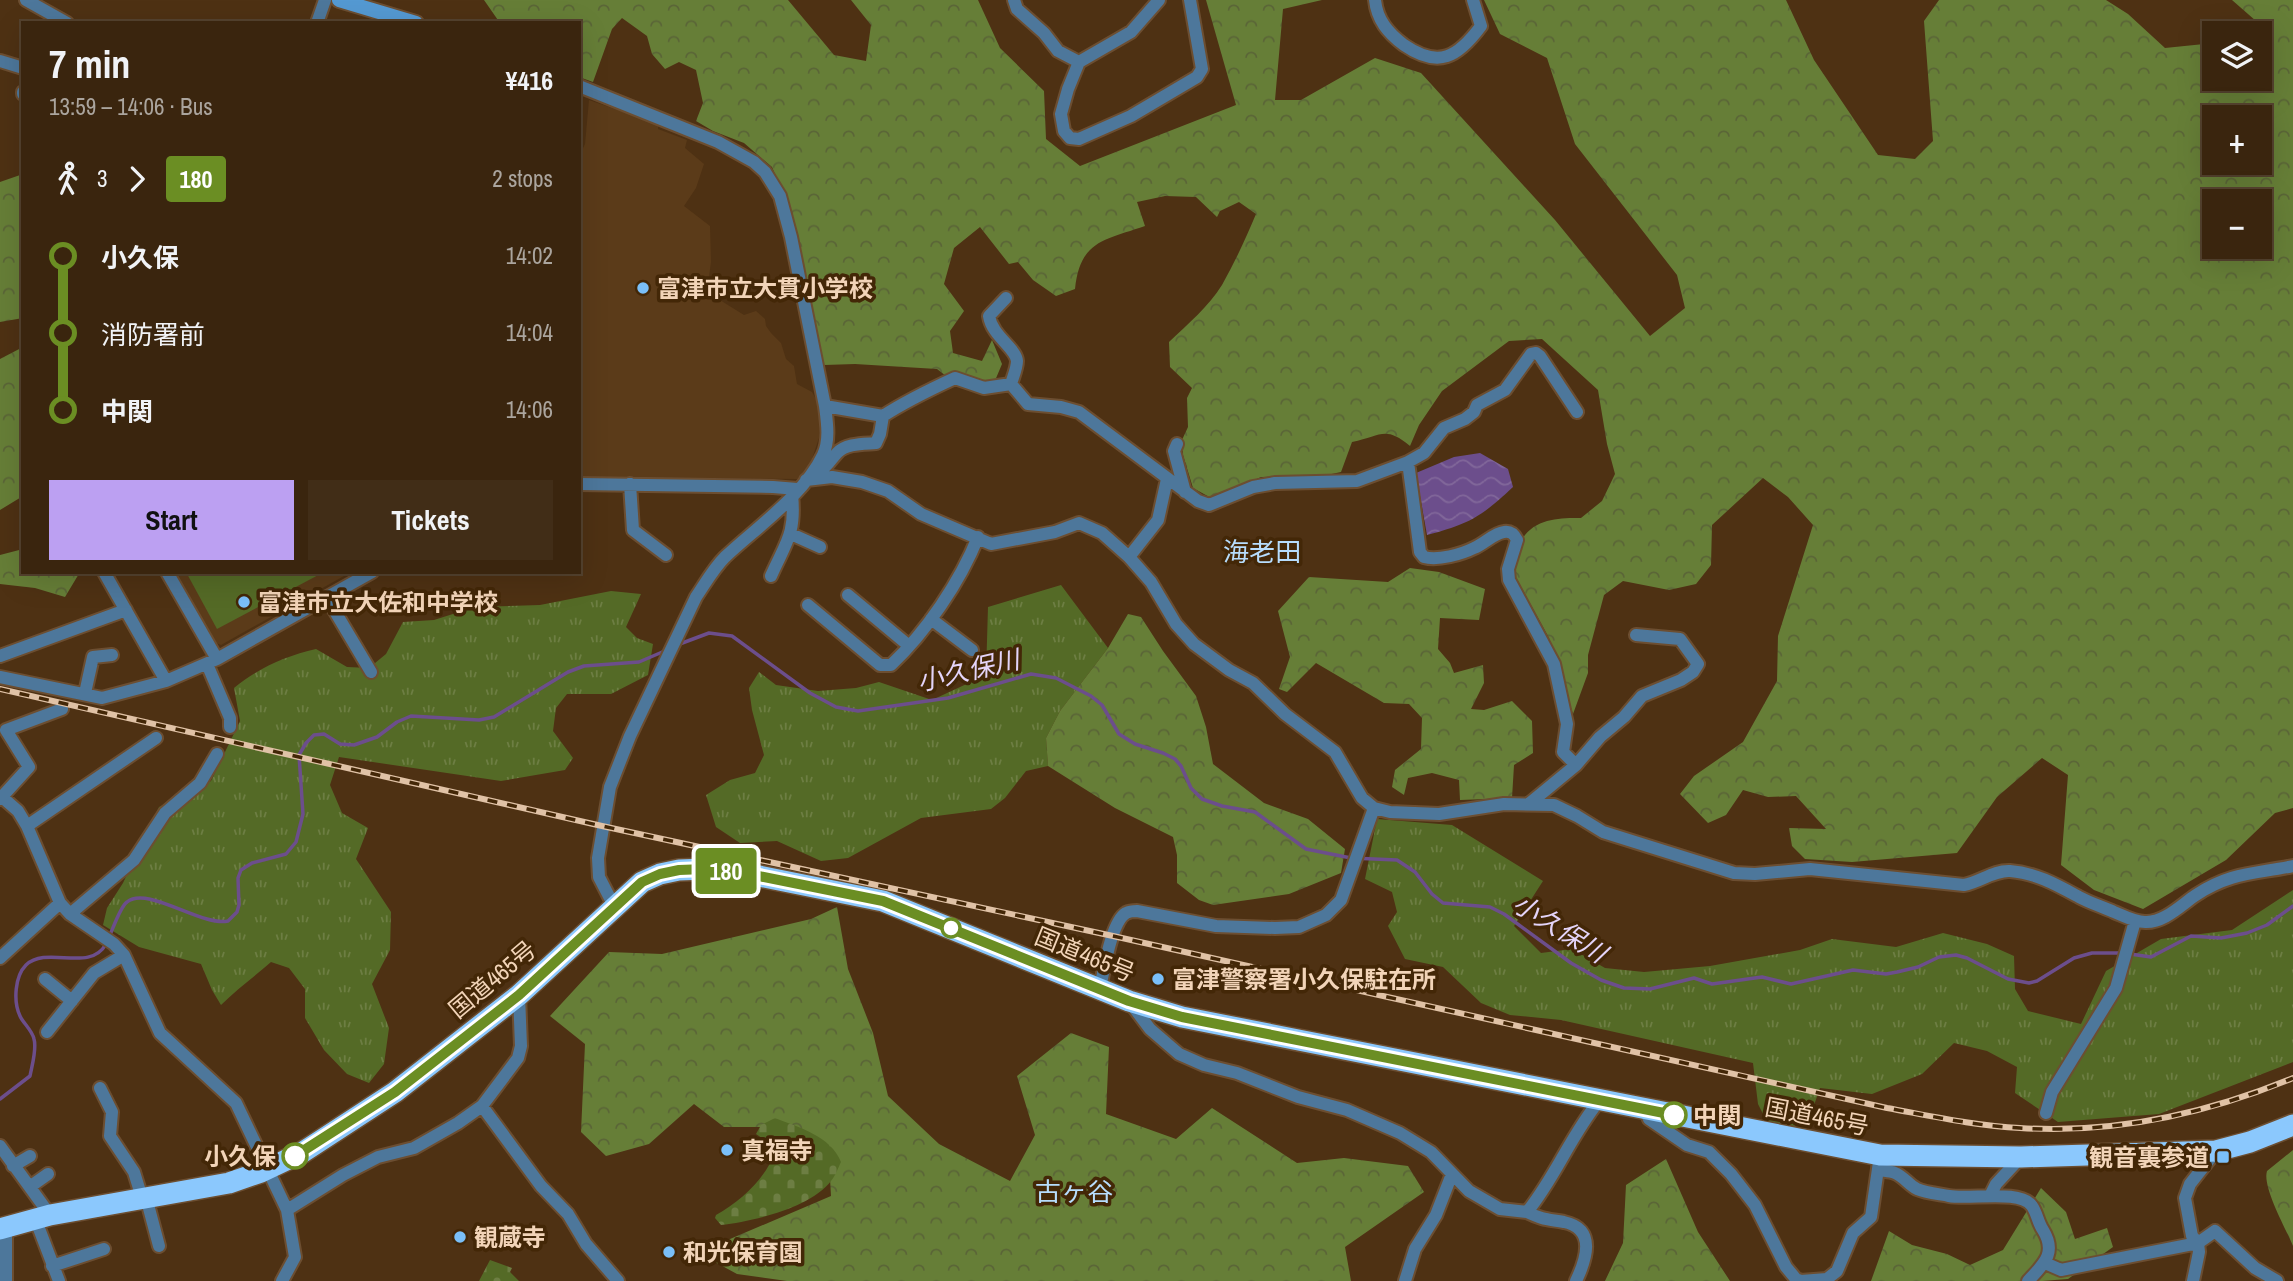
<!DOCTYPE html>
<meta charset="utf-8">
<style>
:root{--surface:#3a250e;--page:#412d17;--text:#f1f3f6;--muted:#aba59e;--line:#54422e;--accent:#bca0f2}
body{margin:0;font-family:"Archivo Narrow","Noto Sans JP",sans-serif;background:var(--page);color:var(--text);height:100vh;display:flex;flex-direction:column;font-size:26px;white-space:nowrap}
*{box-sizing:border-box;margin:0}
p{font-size:23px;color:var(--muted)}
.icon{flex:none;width:38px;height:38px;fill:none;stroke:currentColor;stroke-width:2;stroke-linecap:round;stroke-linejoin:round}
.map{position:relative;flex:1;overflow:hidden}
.panel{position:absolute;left:21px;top:21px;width:560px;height:553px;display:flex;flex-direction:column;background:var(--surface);border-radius:0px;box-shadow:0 7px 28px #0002,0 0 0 2px var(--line)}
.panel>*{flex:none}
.badge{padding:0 14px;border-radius:5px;font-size:24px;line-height:46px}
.buttons{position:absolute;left:2202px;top:21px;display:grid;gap:14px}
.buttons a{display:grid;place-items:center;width:70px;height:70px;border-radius:0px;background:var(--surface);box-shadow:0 7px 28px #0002,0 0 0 2px var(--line);font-size:35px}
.map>.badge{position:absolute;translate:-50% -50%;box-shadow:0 0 0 4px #fff}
.legs{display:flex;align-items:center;gap:10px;height:77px;padding:0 28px;font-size:23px}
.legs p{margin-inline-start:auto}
.headline{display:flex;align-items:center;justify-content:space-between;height:119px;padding:0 28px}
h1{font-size:38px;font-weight:700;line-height:52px}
.cta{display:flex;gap:14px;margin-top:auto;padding:14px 28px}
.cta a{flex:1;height:80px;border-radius:0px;background:var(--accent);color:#111;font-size:28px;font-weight:700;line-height:80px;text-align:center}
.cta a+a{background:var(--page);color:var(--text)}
ul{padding:0 28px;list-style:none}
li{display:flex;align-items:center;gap:24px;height:77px;font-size:26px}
li i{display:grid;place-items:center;width:10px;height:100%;margin:0 9px;background:currentColor}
li i::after{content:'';width:18px;height:18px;margin:-9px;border:5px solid;border-radius:50%;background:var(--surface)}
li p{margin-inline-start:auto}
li:first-child i{background:linear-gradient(#0000 50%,currentColor 0)}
li:last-child i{background:linear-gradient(currentColor 50%,#0000 0)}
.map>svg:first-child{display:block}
.built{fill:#5b3b19}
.grass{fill:url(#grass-tufts)}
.forest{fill:url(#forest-crowns);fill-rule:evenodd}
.cemetery{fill:url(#cemetery-stones)}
.pitch{fill:#546a26}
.water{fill:url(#water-waves)}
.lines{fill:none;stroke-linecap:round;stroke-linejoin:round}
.stream{stroke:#6c4e8c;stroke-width:3.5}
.street-casing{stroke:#6c4e31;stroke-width:16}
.secondary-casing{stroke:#6c4e31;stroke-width:18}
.highway-casing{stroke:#6c4e31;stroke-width:24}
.street{stroke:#4d779b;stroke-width:12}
.secondary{stroke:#5499d2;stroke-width:14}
.highway{stroke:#8bc8fd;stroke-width:21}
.rail-casing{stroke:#e0c2a6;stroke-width:6}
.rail{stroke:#432707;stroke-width:3.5;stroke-dasharray:10;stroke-linecap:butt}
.line-1-casing{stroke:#fff;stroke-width:16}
.line-1{stroke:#6b8e23;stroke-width:10}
.poi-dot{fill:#7abff8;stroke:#432707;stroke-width:2.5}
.stop-1-dot{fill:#fff;stroke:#6b8e23;stroke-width:3.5}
.labels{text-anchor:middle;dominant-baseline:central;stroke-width:7;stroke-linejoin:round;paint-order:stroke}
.poi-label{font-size:24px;font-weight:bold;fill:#f2d4b8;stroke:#432707;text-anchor:start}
.street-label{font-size:24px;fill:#f2d4b8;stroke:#432707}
.stop-label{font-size:24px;font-weight:bold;fill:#f2d4b8;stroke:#432707;text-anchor:start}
.neighbourhood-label{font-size:26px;fill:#b7ddfd;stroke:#432707}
.water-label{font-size:26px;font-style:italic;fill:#e4d4f9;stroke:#432707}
</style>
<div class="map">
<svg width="2293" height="1281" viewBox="0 0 2293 1281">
<defs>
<pattern id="grass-tufts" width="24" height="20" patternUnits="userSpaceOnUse" patternTransform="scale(1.75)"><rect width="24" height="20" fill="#546a26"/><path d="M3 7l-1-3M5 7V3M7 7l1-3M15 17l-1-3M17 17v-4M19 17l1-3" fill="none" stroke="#6d7e43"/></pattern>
<pattern id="forest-crowns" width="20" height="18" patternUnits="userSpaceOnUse" patternTransform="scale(1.75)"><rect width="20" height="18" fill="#667e37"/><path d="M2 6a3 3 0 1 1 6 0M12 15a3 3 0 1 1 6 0" fill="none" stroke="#5a6537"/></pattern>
<pattern id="cemetery-stones" width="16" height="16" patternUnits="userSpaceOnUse" patternTransform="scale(1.75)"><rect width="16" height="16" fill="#546a26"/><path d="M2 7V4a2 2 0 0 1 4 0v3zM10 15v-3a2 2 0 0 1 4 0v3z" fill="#6d7e43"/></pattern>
<pattern id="water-waves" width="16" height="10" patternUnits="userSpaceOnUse" patternTransform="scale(1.75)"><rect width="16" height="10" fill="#6c4e8c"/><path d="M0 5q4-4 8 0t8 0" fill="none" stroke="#81679a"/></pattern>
</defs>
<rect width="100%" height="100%" fill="#4e3113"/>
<!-- built -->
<path class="built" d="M589 100 658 124V129L687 140 685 148 704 164 696 188 684 206 710 226 711 262 707 292 744 315 756 311 765 319 766 326 771 333 781 343 786 359 794 366 797 384 812 392 816 399 820 412 819 438 811 462 799 479 579 478V157L585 144Z
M173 572H351L221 645 216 643Z"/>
<!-- grass -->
<path class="grass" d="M1061 585 1108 648 1060 711 1046 738 1048 766 1026 771 1005 798 991 809 921 818 848 858 821 861 777 841 740 843 716 827 706 795 730 780 755 773 764 755 752 710 749 688 759 672 776 685 818 691 856 688 879 682 932 700 986 675 988 607Z
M611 591 641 594 626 627 637 638 653 644 648 675 611 694H567L556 708 553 731 573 758 565 770 501 781 339 757 330 785 342 813 368 828 356 859 391 912 390 950 372 984 389 1028 384 1064 369 1083 347 1074 324 1050 305 1018V989L289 968 271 962C254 977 237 989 221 1005L212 990 201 964 139 947 103 925 107 908 123 883 159 807 211 781 240 721 234 688C258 668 286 656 316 649L347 667 369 668 386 654 403 622 434 620 475 607 540 605Z
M1377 819 1452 825 1543 881 1514 926 1541 953 1572 949 1605 968 1644 972 1710 966 1800 950 1832 939 1896 947 1943 933 1987 944 2014 956 2015 989 2028 1011 2081 1024 2106 971 2161 939 2232 930 2293 890V1062L2159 1114 2058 1122 2015 1093 2017 1067 1987 1051 1954 1043 1922 1074 1872 1094 1820 1088 1806 1128 1767 1122 1758 1104 1753 1063 1561 1020 1510 1015 1481 1003 1443 967 1405 959 1388 926 1397 912 1392 892 1365 879Z"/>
<!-- forest -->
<path class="forest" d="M484 0H788L834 55 866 61 871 25 851 0H978L1000 48 1044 91 1046 139 1080 166 1236 105 1206 0H1322L1283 9 1275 100H1301L1375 58 1421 73 1555 220 1650 336 1685 308 1677 275 1575 144 1547 58 1500 34 1484 0H1786L1814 60 1878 155 1915 159 1933 141 1924 21 1939 0H2106L2128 14 2165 48 2214 43V79H2259V33H2257L2264 28 2232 0H2293V808L2275 813 2226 860 2143 909 2094 890 2061 865 2068 775 2042 758 1997 797 1957 853 1852 862 1805 859 1792 846 1789 828 1826 829 1796 796 1768 797 1743 790 1726 815 1708 823 1680 794 1694 776 1743 742 1777 681 1778 636 1813 525 1788 497 1763 478 1712 525 1711 565 1696 584 1669 590 1623 581 1604 595 1588 655V673L1573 714 1549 638 1513 572C1516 562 1518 543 1525 535 1539 518 1561 518 1581 518L1602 501 1615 474 1607 444 1598 390 1542 339 1509 341 1442 391 1419 425 1410 446C1385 425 1381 436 1352 442L1341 472 1322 476 1261 477 1213 499 1193 488 1183 455 1182 440 1188 427 1187 398 1192 388 1170 367 1169 342C1188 324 1209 306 1222 285 1235 262 1246 238 1256 214L1239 202 1220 211 1217 217 1196 197 1165 196 1137 202 1145 226C1105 240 1080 240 1075 289L1056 296 1033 280 1018 262 1009 264 980 227 954 248 944 284 964 311 950 331 953 353 982 361 992 340 1002 364 994 383 946 376 937 369 855 364 824 365 785 198 772 167 744 143 713 131 696 121 703 103 696 70 679 62 665 69 652 54 647 36 622 18 612 29 593 82 579 77V23H500ZM2214 117H2259V163H2214ZM2214 201H2259V247H2214Z
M23 174V318L0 322V182Z
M23 347V496L0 510V359Z
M23 549V572H80L65 597 35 588 0 584V555Z
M1410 568 1439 572 1485 589 1479 620 1440 618 1438 649 1450 663 1454 673 1483 665 1484 683 1471 709 1484 710 1512 701 1532 721 1533 753 1514 765 1512 798 1460 800 1459 780 1432 773 1408 778 1404 795 1392 787 1395 770 1421 749 1422 718 1409 704 1384 703 1316 663 1287 692 1279 689 1290 657 1278 611 1309 577 1388 582Z
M1128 614 1141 617 1163 651 1196 696 1206 727 1213 764 1264 803 1308 819 1345 849 1341 873 1289 894 1213 905 1199 900 1177 883V855L1173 837 1115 808 1048 766 1046 738 1060 711 1108 648Z
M837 907 848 969 873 1033 888 1096 939 1144 1010 1181 1035 1135 1017 1076 1071 1033 1109 1047 1106 1114 1176 1139 1212 1108 1297 1163 1344 1158 1408 1166 1424 1192 1345 1247 1351 1281H787L737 1274 715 1262 723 1242 831 1196 829 1160 787 1127H724L694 1104 649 1144 606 1156 581 1132 585 1044 550 1016 609 952 662 954 811 919Z
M2293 1150V1246C2286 1229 2262 1187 2267 1171Z
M1666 1159 1698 1232 1730 1281H1605L1623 1243 1626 1185Z
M2041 1188 2066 1212 2075 1239 2107 1228 2113 1247 2068 1279 2042 1281H1871L1889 1231 1912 1245 1947 1254 1970 1265 2003 1250Z"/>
<!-- cemetery -->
<path class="cemetery" d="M775 1118C798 1127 831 1136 841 1162 838 1168 836 1175 831 1181 810 1208 754 1221 721 1225L715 1218 716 1215C741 1201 764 1180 775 1153L769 1143 756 1134 761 1125Z
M490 1260 512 1268 510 1272 519 1281H479Z"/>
<!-- pitch -->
<path class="pitch" d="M186 572H324L217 629Z"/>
<!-- water -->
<path class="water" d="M1480 453 1508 469 1513 487C1481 517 1469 524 1427 535L1416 473 1454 457Z"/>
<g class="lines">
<!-- stream -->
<path class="stream" d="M677 645 709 633 732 636 810 693 836 707 858 711 948 698 1031 674 1056 678 1091 696 1102 705 1119 734 1135 744 1163 753 1175 759 1181 766 1191 788 1202 799 1222 806 1255 812 1306 849 1351 858 1397 860 1415 872 1432 894 1443 903 1490 907 1504 914 1571 963 1601 980 1624 988 1650 989 1694 978 1712 984 1762 977 1791 984 1853 970 1886 974 1897 972 1918 967 1939 957 1956 955 1967 958 2008 979 2029 983 2037 981 2074 958 2092 953H2123
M109 937C113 929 120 907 127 902 147 885 202 927 228 921L237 912 239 905 238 878 241 870 252 863 286 854 296 842 303 814 299 755 306 743 314 735 324 734 340 744 354 745 377 737 397 722 411 716 479 720 494 717 568 672 584 666 639 662 667 650
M2130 954 2151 957 2191 936 2221 938 2247 933 2267 925 2293 906
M0 1099 30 1076C32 1065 37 1049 34 1039 32 1030 23 1023 20 1016 13 1001 15 976 26 965 47 945 90 973 106 944"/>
<defs>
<path id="street" d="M26 0 67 23
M1014 0 1017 9 1044 33 1058 51 1079 62
M1159 0 1131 32 1079 62 1068 89 1061 114 1064 131 1070 138 1079 139 1131 116 1197 77 1202 69 1190 0
M1375 0C1377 20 1388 33 1404 45 1439 69 1458 57 1481 26L1473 0
M317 23 325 0
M0 61 23 68
M579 86 718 142 754 162 765 172 780 196 791 237 825 406C827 422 830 440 823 455 804 495 757 527 725 557 713 569 705 584 696 597L630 736 610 787 598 858 599 877 614 906
M23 92V94
M1006 298 989 316C992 336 1016 348 1017 361 1017 368 1013 377 1011 384
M825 406 883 416
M1177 444 1174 451 1185 492
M1408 462 1420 552 1424 557C1438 561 1462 554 1474 548 1484 544 1494 533 1504 532 1511 531 1514 534 1517 540L1508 569 1509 580 1554 664 1567 724 1563 752 1576 765 1530 803
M812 475C827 468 827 464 837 453 846 443 864 444 876 443L880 434 883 416C906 401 929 390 955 378L984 388 1011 384 1028 404 1061 407 1079 412 1198 501 1209 505 1253 487 1275 483 1357 481 1408 462 1424 453 1444 428 1465 419 1474 412 1477 405 1505 390 1531 354 1536 353 1540 356 1577 412
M806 480 832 477 862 482 888 491 921 514 991 544 1055 532 1079 523 1102 533 1129 557 1151 582 1176 624 1194 644 1229 670 1253 683 1285 714 1335 752 1362 798 1374 808 1390 812 1439 814 1504 804 1554 805 1577 816 1603 832 1734 873 1755 874 1810 869 1964 885C1980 882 1994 870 2010 871 2036 873 2057 885 2079 897 2090 903 2103 907 2114 912 2124 916 2134 922 2145 922 2164 923 2181 905 2196 895 2231 872 2255 874 2293 866
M579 484 773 487 797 489
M630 484 633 530 666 555
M791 534 820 547
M1129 557 1158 520 1167 479
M104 572 166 681
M167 572 217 659
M771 576C786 542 796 534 792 494
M848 595 908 645
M327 598 371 672
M808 605 880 665H891C926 632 960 582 978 537
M931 619 972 650
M0 656 126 610
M207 664 230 718V727
M0 677 102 698 166 681 217 659 372 572
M85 693 93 657 112 655
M1576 765 1600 737 1624 717 1642 696 1681 680 1693 672 1698 664 1680 639 1636 635
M0 799 29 767 6 730 62 709
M27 826 156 738
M60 903 70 914 114 944 124 955 160 1033 236 1103 287 1210 295 1257 282 1281
M70 914 134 860 165 813 200 783 217 754
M0 958 60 903 27 826 18 811 2 797
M45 979 72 1001
M1100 988C1104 971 1111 922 1126 913 1128 912 1134 911 1137 911L1216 926 1275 928 1299 927 1326 915 1341 900 1374 808
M1129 1001 1150 1029 1179 1054 1204 1065 1237 1073 1298 1097 1347 1110 1400 1133 1431 1152 1469 1191 1500 1209 1527 1212C1555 1178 1571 1135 1599 1101
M47 1032 94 973 124 955
M100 1088 112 1112 110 1136 134 1172 142 1198
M482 1106 541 1186 568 1214 586 1244 618 1281
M1645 1109 1649 1119 1687 1145 1709 1152 1731 1174 1755 1205 1786 1267 1796 1279 1801 1281 1827 1279 1837 1271 1853 1233 1871 1217 1880 1155
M2046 1113 2052 1092 2116 988 2135 921
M0 1146 50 1215
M13 1166 30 1156
M1879 1170C1884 1171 1890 1171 1895 1173 1903 1176 1909 1185 1917 1189 1926 1193 1939 1194 1949 1196 1969 1200 2021 1189 2032 1206 2037 1213 2038 1223 2043 1230 2057 1253 2044 1264 2028 1281
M31 1186 48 1174
M1990 1196 1996 1184 2021 1157
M146 1197 159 1246
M287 1210 343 1175 378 1157 414 1148 458 1123 482 1106 518 1058 521 1046 519 995
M1527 1212C1543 1220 1547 1219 1564 1222 1597 1229 1586 1260 1576 1281
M35 1218 59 1281
M2045 1263 2061 1270 2198 1243 2215 1231 2255 1268 2277 1281
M52 1266 104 1249
M6 1281V1228
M1405 1281 1415 1249 1436 1215 1452 1174
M2193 1281 2199 1252 2198 1243 2192 1236 2185 1198 2190 1184 2216 1151"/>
<path id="secondary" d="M339 0 416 23"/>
<path id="highway" d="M0 1229 50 1215 229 1183 261 1172 303 1152 395 1092 519 995 642 882 660 874 679 870 705 869 739 872 883 901 1129 1001 1182 1017 1880 1155 2021 1157 2216 1151 2250 1142 2293 1125"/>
</defs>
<!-- street casing -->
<use href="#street" class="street-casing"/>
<!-- secondary casing -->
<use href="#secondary" class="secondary-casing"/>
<!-- highway casing -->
<use href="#highway" class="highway-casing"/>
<!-- street -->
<use href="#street" class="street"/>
<!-- secondary -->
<use href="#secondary" class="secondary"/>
<!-- highway -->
<use href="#highway" class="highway"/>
<defs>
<path id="rail" d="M0 689 602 826 1113 936 1887 1108C1931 1116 1976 1126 2020 1128 2115 1134 2206 1114 2293 1078"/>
</defs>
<!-- rail casing -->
<use href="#rail" class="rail-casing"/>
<!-- rail -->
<use href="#rail" class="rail"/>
</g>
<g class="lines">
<defs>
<path id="line-1" d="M295 1156 395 1092 519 995 642 882 660 874 679 870 705 869 739 872 883 901 1129 1001 1182 1017 1674 1115"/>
</defs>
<!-- line-1 casing -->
<use href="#line-1" class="line-1-casing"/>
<!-- line-1 -->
<use href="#line-1" class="line-1"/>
</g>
<!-- markers -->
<g class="poi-dot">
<circle cx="643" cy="288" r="7"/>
<circle cx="244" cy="602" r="7"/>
<circle cx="1158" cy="979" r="7"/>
<circle cx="727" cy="1150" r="7"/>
<rect x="2216" y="1150" width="14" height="14" rx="3.5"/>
<circle cx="460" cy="1237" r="7"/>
<circle cx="669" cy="1252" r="7"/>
</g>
<g class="stop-1-dot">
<circle cx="951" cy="928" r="9"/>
<circle cx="1674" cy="1115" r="12"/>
<circle cx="295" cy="1156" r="12"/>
</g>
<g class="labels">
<!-- poi labels -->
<g class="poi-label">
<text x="657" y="288">富津市立大貫小学校</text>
<text x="258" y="602">富津市立大佐和中学校</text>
<text x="1172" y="979">富津警察署小久保駐在所</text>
<text x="741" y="1150">真福寺</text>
<text x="2209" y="1157" text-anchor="end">観音裏参道</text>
<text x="474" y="1237">観蔵寺</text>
<text x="683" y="1252">和光保育園</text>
</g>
<!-- street labels -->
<g class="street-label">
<text transform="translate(1085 954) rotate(22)">国道465号</text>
<text transform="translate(492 979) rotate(-40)">国道465号</text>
<text transform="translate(1817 1116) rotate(11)">国道465号</text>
</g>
<!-- stop labels -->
<g class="stop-label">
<text x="1693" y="1115">中関</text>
<text x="276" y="1156" text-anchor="end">小久保</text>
</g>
<!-- neighbourhood labels -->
<g class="neighbourhood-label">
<text x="1262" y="551">海老田</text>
<text x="1074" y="1191">古ヶ谷</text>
</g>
<!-- water labels -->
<g class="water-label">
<text transform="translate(968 670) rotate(-13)">小久保川</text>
<text transform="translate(1560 928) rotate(32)">小久保川</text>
</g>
</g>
</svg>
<div class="buttons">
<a><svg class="icon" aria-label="layers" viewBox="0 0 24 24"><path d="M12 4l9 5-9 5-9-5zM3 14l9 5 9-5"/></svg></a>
<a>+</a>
<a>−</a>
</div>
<b class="badge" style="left:726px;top:871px;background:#6b8e23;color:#fff">180</b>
<section class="panel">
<div class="headline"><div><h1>7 min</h1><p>13:59 – 14:06 · Bus</p></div><b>¥416</b></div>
<div class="legs"><svg class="icon" aria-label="walk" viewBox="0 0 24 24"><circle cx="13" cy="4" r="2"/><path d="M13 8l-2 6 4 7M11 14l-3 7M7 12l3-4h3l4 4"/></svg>3<svg class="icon" aria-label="forward" viewBox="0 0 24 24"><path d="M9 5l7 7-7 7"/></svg><b class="badge" style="background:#6b8e23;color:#fff">180</b><p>2 stops</p></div>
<ul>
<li><i style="color:#6b8e23"></i><b>小久保</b><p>14:02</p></li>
<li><i style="color:#6b8e23"></i><span>消防署前</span><p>14:04</p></li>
<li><i style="color:#6b8e23"></i><b>中関</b><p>14:06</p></li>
</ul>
<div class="cta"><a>Start</a><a>Tickets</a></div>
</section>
</div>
